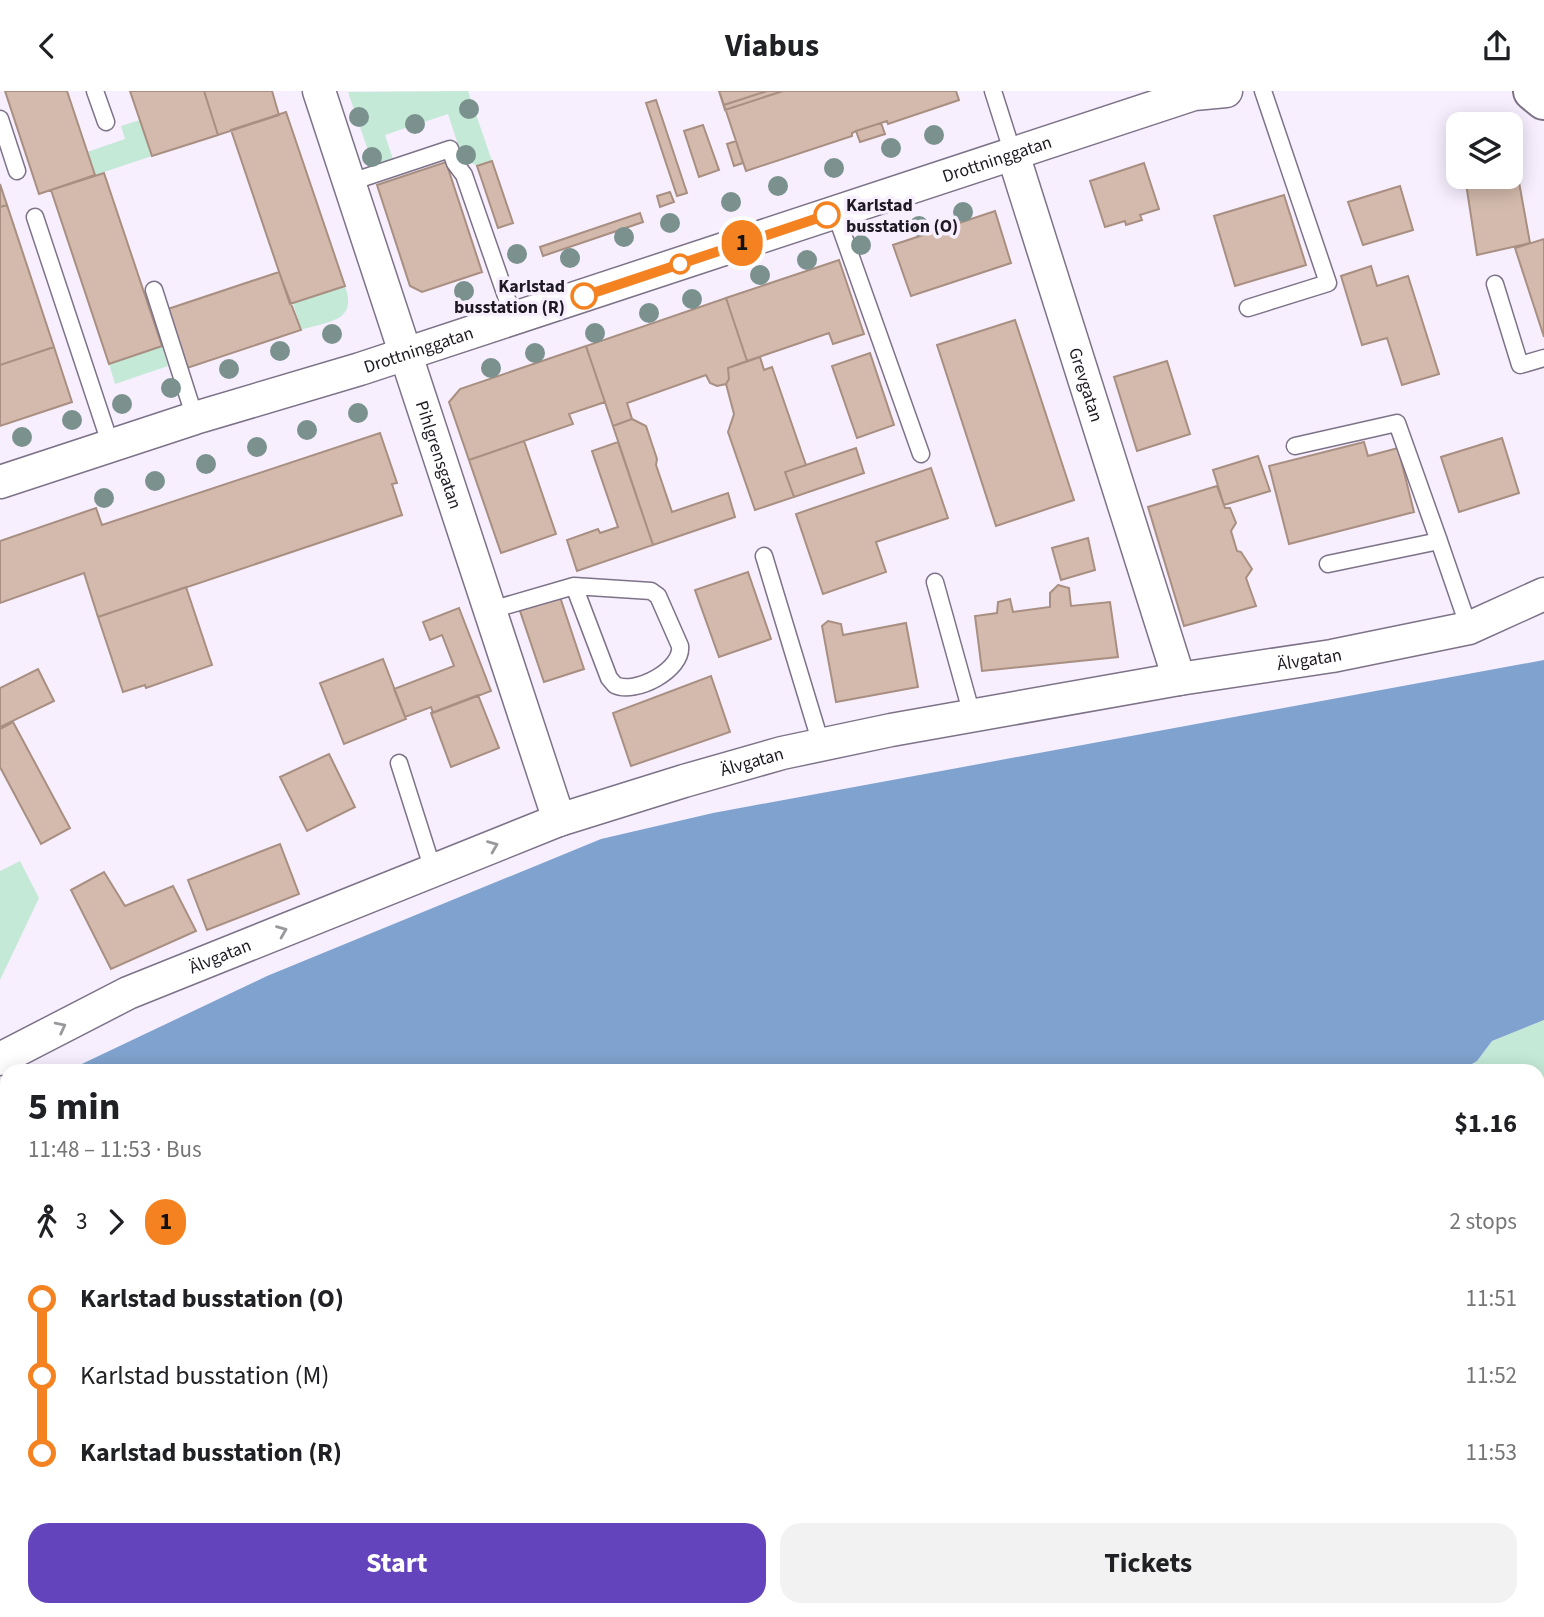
<!DOCTYPE html>
<meta charset="utf-8">
<style>
:root{--surface:#fff;--page:#f2f2f2;--text:#202124;--muted:#757577;--accent:#6344bd}
body{margin:0;font-family:"Source Sans 3",sans-serif;background:var(--page);color:var(--text);height:100vh;display:flex;flex-direction:column;font-size:26px;white-space:nowrap}
*{box-sizing:border-box;margin:0}
p{font-size:23px;color:var(--muted)}
.icon{flex:none;width:38px;height:38px;fill:none;stroke:currentColor;stroke-width:2;stroke-linecap:round;stroke-linejoin:round}
.map{position:relative;flex:1;overflow:hidden}
.sheet{position:absolute;left:0px;top:973px;width:1545px;height:553px;display:flex;flex-direction:column;background:var(--surface);border-radius:21px 21px 0 0;box-shadow:0 4px 18px #0003}
.sheet>*{flex:none}
.badge{padding:0 14px;border-radius:23px;font-size:24px;line-height:46px}
.buttons{position:absolute;left:1446px;top:21px;display:grid;gap:14px}
.buttons a{display:grid;place-items:center;width:77px;height:77px;border-radius:14px;background:var(--surface);box-shadow:0 4px 18px #0003;font-size:35px}
.map>.badge{position:absolute;translate:-50% -50%;box-shadow:0 0 0 4px #fff}
.legs{display:flex;align-items:center;gap:10px;height:77px;padding:0 28px;font-size:23px}
.legs p{margin-inline-start:auto}
.summary{display:flex;align-items:center;justify-content:space-between;height:119px;padding:0 28px}
h1{font-size:38px;font-weight:700;line-height:52px}
.action{display:flex;gap:14px;margin-top:auto;padding:14px 28px}
.action a{flex:1;height:80px;border-radius:21px;background:var(--accent);color:#fff;font-size:28px;font-weight:700;line-height:80px;text-align:center}
.action a+a{background:var(--page);color:var(--text)}
ul{padding:0 28px;list-style:none}
li{display:flex;align-items:center;gap:24px;height:77px;font-size:26px}
li i{display:grid;place-items:center;width:10px;height:100%;margin:0 9px;background:currentColor}
li i::after{content:'';width:18px;height:18px;margin:-9px;border:5px solid;border-radius:50%;background:var(--surface)}
li p{margin-inline-start:auto}
li:first-child i{background:linear-gradient(#0000 50%,currentColor 0)}
li:last-child i{background:linear-gradient(currentColor 50%,#0000 0)}
header{display:flex;justify-content:space-between;align-items:center;height:91px;padding:0 28px;background:var(--surface);font-size:32px;font-weight:700}
.map>svg:first-child{display:block}
.green{fill:#c4e9d7}
.water{fill:#7fa3ce}
.building{fill:#d3baac;stroke:#a88f82;stroke-width:2}
.lines{fill:none;stroke-linecap:round;stroke-linejoin:round}
.service-casing{stroke:#7d7288;stroke-width:19}
.minor-casing{stroke:#7d7288;stroke-width:35}
.tertiary-casing{stroke:#7d7288;stroke-width:42}
.service{stroke:#fff;stroke-width:16}
.minor{stroke:#fff;stroke-width:32}
.tertiary{stroke:#fff;stroke-width:38}
.tree{fill:#7a918d}
.oneway{stroke:#9a989c}
.line-1-casing{stroke:#fff;stroke-width:16}
.line-1{stroke:#f58220;stroke-width:10}
.stop-1-dot{fill:#fff;stroke:#f58220;stroke-width:3.5}
.labels{text-anchor:middle;dominant-baseline:central;stroke-width:7;stroke-linejoin:round;paint-order:stroke}
.street-label{font-size:18px;fill:#1e1922;stroke:#f7effe}
.stop-label{font-size:18px;font-weight:bold;fill:#1e1922;stroke:#f7effe;text-anchor:start}
</style>
<header><svg class="icon" aria-label="back" viewBox="0 0 24 24"><path d="M15 5l-7 7 7 7"/></svg>Viabus<svg class="icon" aria-label="share" viewBox="0 0 24 24"><path d="M12 15V3M7 8l5-5 5 5M5 13v7h14v-7"/></svg></header>
<div class="map">
<svg width="1544" height="1526" viewBox="0 0 1544 1526">
<rect width="100%" height="100%" fill="#f7effe"/>
<!-- green -->
<path class="green" d="M468 0 492 70 477 75 462 66 448 23 421 32 423 39 413 42 411 35 385 44 393 68 373 74 348 1Z
M140 29 152 65 95 84 87 61 125 48 121 35Z
M345 195C358 231 329 230 301 239L293 212Z
M162 255 168 275 115 293 109 273Z
M20 770 39 807 0 889V780Z
M1544 929V1006L1538 1007V980H1460L1477 970 1492 950Z
M1544 1304V1526H1181L1191 1519H1538V1305Z
M68 1519H275L280 1526H63Z"/>
<!-- water -->
<path class="water" d="M1544 569V929L1492 950 1477 970 1460 980H67L267 885 601 748 713 722Z
M7 1014V1519H68L63 1526H0V1018Z"/>
<!-- building -->
<path class="building" d="M5 0H67L95 84 39 103Z
M130 0H204L218 44 152 65Z
M204 0H272L279 24 218 44Z
M719 0H783L725 19Z
M719 0H767L724 14Z
M767 0H956L959 9 888 33 887 30 856 40 852 42V45L746 80 724 14Z
M656 9 687 102 677 105 646 12Z
M286 21 345 195 290 213 231 39Z
M881 32 885 43 860 51 856 40Z
M703 34 719 79 699 86 684 40Z
M736 50 743 72 734 75 727 53Z
M1510 69H1515L1530 152 1477 164 1465 86H1510Z
M492 70 513 132 498 137 477 75Z
M446 71 482 181 422 201 410 195 377 94Z
M1144 72 1159 118 1140 124 1142 129 1126 134 1125 130 1105 136 1090 90Z
M104 82 162 255 109 273 51 99Z
M0 93 7 114 0 116Z
M1400 95 1413 139 1363 154 1348 111Z
M670 101 674 111 660 116 657 105Z
M1284 104 1306 174 1235 195 1214 125Z
M7 114 54 256 0 274V116Z
M995 120 1011 172 911 205 893 154Z
M640 122 643 131 543 165 540 156Z
M1544 148V246L1515 157Z
M839 169 864 243 833 253 829 242 747 270 726 207Z
M1371 175 1377 195 1408 185 1439 283 1402 294 1387 247 1362 254 1341 185Z
M279 181 301 239 187 277 168 218Z
M726 207 747 270 728 277 729 288 726 293 717 295 710 292 706 284 627 312 632 328 613 335 586 255Z
M1015 229 1074 409 996 435 937 254Z
M586 255 605 311 569 323 573 333 469 369 449 311 460 298Z
M54 256 72 311 0 335V274Z
M870 262 894 334 857 347 832 275Z
M760 266 764 279 772 276 806 374 785 381 794 406 755 419 728 341 734 323 726 293 729 288 728 277Z
M1167 270 1190 343 1137 360 1114 286Z
M632 328 646 335 657 368 656 374 672 421 728 402 735 426 653 454 613 335Z
M380 342 397 392 392 393 402 424 98 526 84 482 0 512V450L96 417 102 434Z
M1502 347 1519 402 1459 421 1441 366Z
M524 350 556 443 501 462 469 369Z
M618 351 653 454 577 480 567 449 598 438 600 442 618 436 592 360Z
M1364 351 1368 365 1398 357 1414 421 1289 453 1269 375Z
M856 357 864 382 794 406 785 381Z
M1258 365 1270 400 1224 414 1213 379Z
M931 377 948 427 876 451 886 481 823 503 796 423Z
M1217 395 1225 417H1230L1236 432 1231 440 1237 460 1241 461 1252 478 1246 487 1256 515 1184 535 1148 416Z
M1088 447 1095 479 1061 489 1052 457Z
M748 481 771 548 719 566 695 499Z
M1058 494 1069 497 1071 515 1110 511 1118 566 982 580 975 525 997 522 998 511 1010 508 1013 521 1050 516V502Z
M186 496 212 574 146 597 145 594 123 601 98 526Z
M559 503 584 578 544 591 519 517Z
M459 517 491 600 433 622 431 616 405 626 394 598 454 575 442 544 430 549 423 531Z
M828 530 841 533 843 544 906 532 918 596 836 611 822 535Z
M383 568 406 628 344 653 320 592Z
M38 578 54 610 0 636V597Z
M711 585 730 641 631 675 613 622Z
M478 604 499 657 451 676 431 622Z
M13 631 70 737 41 753 0 676V638Z
M329 663 355 716 307 740 280 686Z
M280 753 299 803 207 839 188 789Z
M104 781 125 815 173 795 196 840 111 878 71 799Z
M370 1519H486L476 1526H360Z
M594 1519H649L640 1526H599Z
M799 1519H1019L1009 1526H804Z"/>
<g class="lines">
<defs>
<path id="service" d="M95 0 106 31
M993 0 1013 63
M0 28 17 80
M348 92 450 58 455 72 464 84 514 228
M835 121 921 363
M35 126 111 355
M1495 193 1520 274 1544 267
M154 199 195 327
M1248 217 1328 192 1263 0
M1295 355 1397 332 1439 450
M764 465 821 653
M1328 473 1439 450 1469 537
M935 491 972 624
M491 519 574 495 651 500 658 505 680 555C683 579 635 604 615 594L609 587 574 495
M399 672 433 779
M1538 1254 1544 1259
M665 1526 674 1519"/>
<g id="minor">
<path id="s1" d="M319 0 559 729"/>
<path id="s2" d="M1013 63 1179 588"/>
<path id="s3" d="M0 391 195 327 360 278 1194 3 1226 0"/>
<path id="s4" d="M0 968 128 902 559 729 684 690 782 662 891 639 1179 588 1332 565 1469 537 1544 503"/>
<path d="M730 1519 735 1526"/>
<path d="M300 1526 303 1519"/>
</g>
<path id="tertiary" d="M1533 0 1544 9
M1538 1220 1544 1214
M1093 1526 1103 1519"/>
</defs>
<!-- service casing -->
<use href="#service" class="service-casing"/>
<!-- minor casing -->
<use href="#minor" class="minor-casing"/>
<!-- tertiary casing -->
<use href="#tertiary" class="tertiary-casing"/>
<!-- service -->
<use href="#service" class="service"/>
<!-- minor -->
<use href="#minor" class="minor"/>
<!-- tertiary -->
<use href="#tertiary" class="tertiary"/>
</g>
<!-- trees -->
<g class="tree">
<circle cx="469" cy="18" r="10"/>
<circle cx="359" cy="26" r="10"/>
<circle cx="415" cy="33" r="10"/>
<circle cx="934" cy="44" r="10"/>
<circle cx="891" cy="57" r="10"/>
<circle cx="466" cy="64" r="10"/>
<circle cx="372" cy="66" r="10"/>
<circle cx="834" cy="77" r="10"/>
<circle cx="778" cy="95" r="10"/>
<circle cx="731" cy="111" r="10"/>
<circle cx="963" cy="121" r="10"/>
<circle cx="670" cy="132" r="10"/>
<circle cx="919" cy="135" r="10"/>
<circle cx="624" cy="146" r="10"/>
<circle cx="861" cy="154" r="10"/>
<circle cx="517" cy="163" r="10"/>
<circle cx="570" cy="167" r="10"/>
<circle cx="807" cy="169" r="10"/>
<circle cx="760" cy="184" r="10"/>
<circle cx="464" cy="200" r="10"/>
<circle cx="692" cy="208" r="10"/>
<circle cx="649" cy="222" r="10"/>
<circle cx="595" cy="242" r="10"/>
<circle cx="332" cy="243" r="10"/>
<circle cx="280" cy="260" r="10"/>
<circle cx="535" cy="262" r="10"/>
<circle cx="491" cy="277" r="10"/>
<circle cx="229" cy="278" r="10"/>
<circle cx="171" cy="297" r="10"/>
<circle cx="122" cy="313" r="10"/>
<circle cx="358" cy="322" r="10"/>
<circle cx="72" cy="329" r="10"/>
<circle cx="307" cy="339" r="10"/>
<circle cx="22" cy="346" r="10"/>
<circle cx="257" cy="356" r="10"/>
<circle cx="206" cy="373" r="10"/>
<circle cx="155" cy="390" r="10"/>
<circle cx="104" cy="407" r="10"/>
</g>
<!-- one-way arrows -->
<defs><path id="oneway-chevron" d="M-2-3.5L2.5 0L-2 3.5" fill="none" stroke-width="1.6" stroke-linecap="round" stroke-linejoin="round" transform="scale(1.75)"/></defs>
<g class="oneway">
<use href="#oneway-chevron" transform="translate(493 755) rotate(-22)"/>
<use href="#oneway-chevron" transform="translate(282 840) rotate(-22)"/>
<use href="#oneway-chevron" transform="translate(61 936) rotate(-27)"/>
</g>
<g class="lines">
<defs>
<path id="line-1" d="M584 205 827 124"/>
</defs>
<!-- line-1 casing -->
<use href="#line-1" class="line-1-casing"/>
<!-- line-1 -->
<use href="#line-1" class="line-1"/>
</g>
<!-- markers -->
<g class="stop-1-dot">
<circle cx="827" cy="124" r="12"/>
<circle cx="680" cy="173" r="9"/>
<circle cx="584" cy="205" r="12"/>
</g>
<g class="labels">
<!-- street labels -->
<g class="street-label">
<text stroke="none"><textPath href="#s3" startOffset="1048">Drottninggatan</textPath></text>
<text stroke="none"><textPath href="#s3" startOffset="439">Drottninggatan</textPath></text>
<text stroke="none"><textPath href="#s2" startOffset="242">Grevgatan</textPath></text>
<text stroke="none"><textPath href="#s1" startOffset="383">Pihlgrensgatan</textPath></text>
<text stroke="none"><textPath href="#s4" startOffset="1377">Älvgatan</textPath></text>
<text stroke="none"><textPath href="#s4" startOffset="810">Älvgatan</textPath></text>
<text stroke="none"><textPath href="#s4" startOffset="243">Älvgatan</textPath></text>
</g>
<!-- stop labels -->
<g class="stop-label">
<text x="846" y="114">Karlstad<tspan x="846" dy="21">busstation (O)</tspan></text>
<text x="565" y="195" text-anchor="end">Karlstad<tspan x="565" dy="21">busstation (R)</tspan></text>
</g>
</g>
</svg>
<div class="buttons">
<a><svg class="icon" aria-label="layers" viewBox="0 0 24 24"><path d="M12 4l9 5-9 5-9-5zM3 14l9 5 9-5"/></svg></a>
</div>
<b class="badge" style="left:742px;top:152px;background:#f58220;color:#111">1</b>
<section class="sheet">
<div class="summary"><div><h1>5 min</h1><p>11:48 – 11:53 · Bus</p></div><b>$1.16</b></div>
<div class="legs"><svg class="icon" aria-label="walk" viewBox="0 0 24 24"><circle cx="13" cy="4" r="2"/><path d="M13 8l-2 6 4 7M11 14l-3 7M7 12l3-4h3l4 4"/></svg>3<svg class="icon" aria-label="forward" viewBox="0 0 24 24"><path d="M9 5l7 7-7 7"/></svg><b class="badge" style="background:#f58220;color:#111">1</b><p>2 stops</p></div>
<ul>
<li><i style="color:#f58220"></i><b>Karlstad busstation (O)</b><p>11:51</p></li>
<li><i style="color:#f58220"></i><span>Karlstad busstation (M)</span><p>11:52</p></li>
<li><i style="color:#f58220"></i><b>Karlstad busstation (R)</b><p>11:53</p></li>
</ul>
<div class="action"><a>Start</a><a>Tickets</a></div>
</section>
</div>
